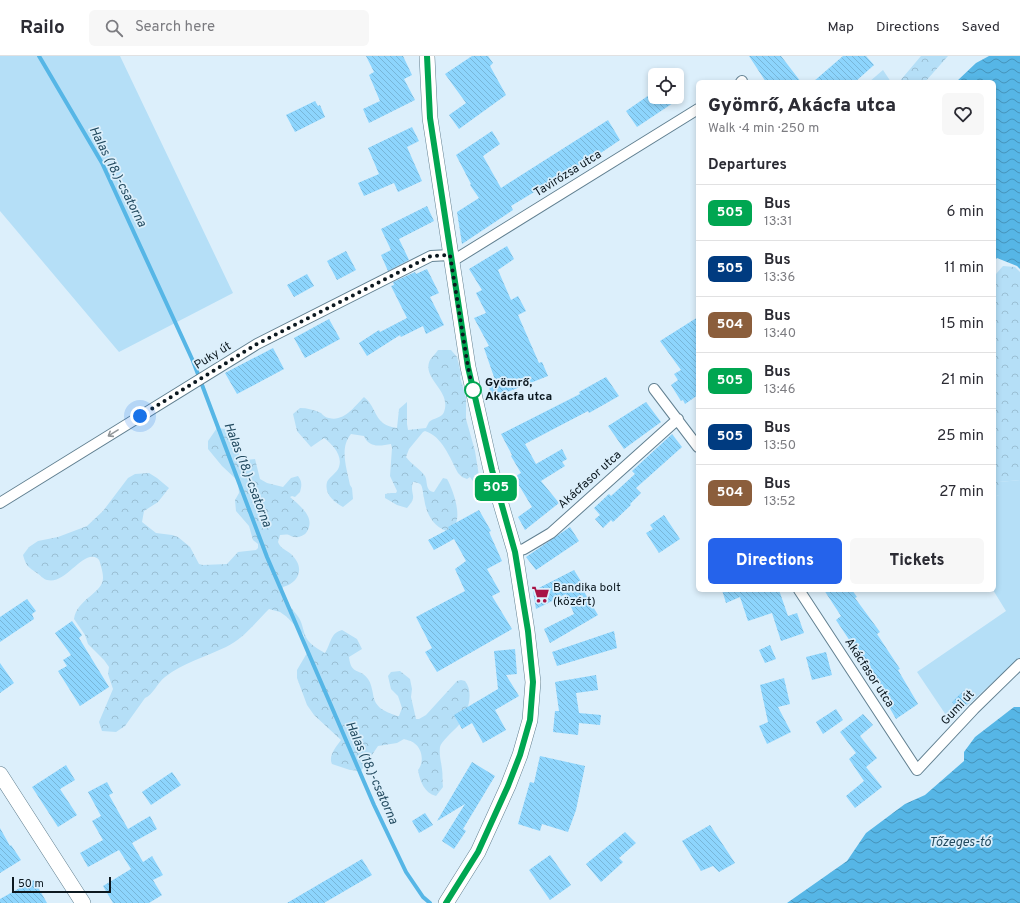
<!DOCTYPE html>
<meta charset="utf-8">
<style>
:root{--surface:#fff;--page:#f7f7f7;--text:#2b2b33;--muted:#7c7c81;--line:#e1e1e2;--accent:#2563eb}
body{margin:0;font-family:Overpass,sans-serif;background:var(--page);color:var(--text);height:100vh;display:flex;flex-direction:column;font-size:15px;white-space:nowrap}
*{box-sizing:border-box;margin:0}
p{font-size:13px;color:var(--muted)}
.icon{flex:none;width:22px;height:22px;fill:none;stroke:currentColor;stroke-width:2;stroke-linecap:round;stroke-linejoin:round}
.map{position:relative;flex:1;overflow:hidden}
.side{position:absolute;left:696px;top:24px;width:300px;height:512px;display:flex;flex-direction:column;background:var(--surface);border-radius:6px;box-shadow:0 2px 6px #0003}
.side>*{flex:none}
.badge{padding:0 8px;border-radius:6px;font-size:14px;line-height:26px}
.buttons{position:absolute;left:648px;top:12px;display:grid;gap:8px}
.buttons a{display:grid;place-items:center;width:36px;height:36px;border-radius:6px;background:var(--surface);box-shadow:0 2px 6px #0003;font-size:20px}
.scale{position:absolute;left:12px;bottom:10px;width:99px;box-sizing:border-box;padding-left:4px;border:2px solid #0c181f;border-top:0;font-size:11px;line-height:14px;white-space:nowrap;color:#0c181f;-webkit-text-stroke:3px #dceffb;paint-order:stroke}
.you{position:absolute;width:20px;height:20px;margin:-10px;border:3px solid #fff;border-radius:50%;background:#1a73e8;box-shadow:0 0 0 6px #1a73e833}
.map>.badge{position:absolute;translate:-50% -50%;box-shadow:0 0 0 2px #fff}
h2{padding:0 12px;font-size:15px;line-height:36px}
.round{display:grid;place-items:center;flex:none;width:42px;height:42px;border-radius:6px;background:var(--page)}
.head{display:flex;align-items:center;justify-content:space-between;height:68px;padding:0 12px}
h1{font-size:19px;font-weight:800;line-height:30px}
.cta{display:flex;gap:8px;margin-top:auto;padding:8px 12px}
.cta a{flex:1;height:46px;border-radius:6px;background:var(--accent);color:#fff;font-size:16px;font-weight:800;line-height:46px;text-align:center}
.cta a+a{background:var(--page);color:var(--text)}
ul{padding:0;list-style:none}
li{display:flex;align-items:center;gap:12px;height:56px;padding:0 12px;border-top:1px solid var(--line)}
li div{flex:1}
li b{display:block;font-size:15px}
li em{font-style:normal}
li .badge{min-width:44px;font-weight:700;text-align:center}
header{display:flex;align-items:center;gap:24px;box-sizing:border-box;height:56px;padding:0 20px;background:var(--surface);border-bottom:1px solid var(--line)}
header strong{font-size:19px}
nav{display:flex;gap:22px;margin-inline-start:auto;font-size:14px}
.search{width:280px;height:36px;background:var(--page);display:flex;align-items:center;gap:10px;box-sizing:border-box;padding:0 14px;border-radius:6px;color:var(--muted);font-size:15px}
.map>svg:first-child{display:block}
.green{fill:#b5dff7}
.forest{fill:url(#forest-crowns)}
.water{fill:url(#water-waves)}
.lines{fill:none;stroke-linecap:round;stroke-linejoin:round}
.stream{stroke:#56b6e6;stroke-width:4}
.building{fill:url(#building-back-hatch)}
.minor-casing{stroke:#628091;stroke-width:12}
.secondary-casing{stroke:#628091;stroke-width:16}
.minor{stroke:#fff;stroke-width:10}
.secondary{stroke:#fff;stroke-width:15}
.oneway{stroke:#92979a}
.line-casing{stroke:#fff;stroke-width:9}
.line{stroke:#00a651;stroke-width:6}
.walk{stroke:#0c181f;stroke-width:4;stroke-dasharray:0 7.2}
.stop-dot{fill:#fff;stroke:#00a651;stroke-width:2}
.labels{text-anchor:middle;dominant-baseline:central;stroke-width:3.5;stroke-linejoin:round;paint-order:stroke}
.street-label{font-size:12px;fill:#0c181f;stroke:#dceffb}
.stop-label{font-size:12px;font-weight:bold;fill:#0c181f;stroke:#dceffb;text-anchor:start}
.poi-label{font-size:12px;fill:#0c181f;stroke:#dceffb;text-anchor:start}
.water-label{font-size:13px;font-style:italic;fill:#224a5f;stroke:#dceffb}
</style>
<header>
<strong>Railo</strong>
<div class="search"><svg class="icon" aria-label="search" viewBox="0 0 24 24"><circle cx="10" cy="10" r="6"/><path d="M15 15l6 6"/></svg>Search here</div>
<nav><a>Map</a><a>Directions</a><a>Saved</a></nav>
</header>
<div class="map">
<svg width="1020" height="847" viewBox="0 0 1020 847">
<defs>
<pattern id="forest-crowns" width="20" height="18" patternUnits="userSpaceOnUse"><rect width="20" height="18" fill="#b5dff7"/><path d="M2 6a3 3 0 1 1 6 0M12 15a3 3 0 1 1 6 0" fill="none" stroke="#9abfd3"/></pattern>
<pattern id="water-waves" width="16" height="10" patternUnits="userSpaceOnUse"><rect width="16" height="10" fill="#56b6e6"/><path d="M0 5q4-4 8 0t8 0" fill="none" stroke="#4693ba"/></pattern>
<pattern id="building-back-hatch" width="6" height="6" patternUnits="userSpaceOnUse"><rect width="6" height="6" fill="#8dd5fd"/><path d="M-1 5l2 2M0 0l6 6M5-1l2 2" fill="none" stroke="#78b6d8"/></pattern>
</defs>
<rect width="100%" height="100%" fill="#dceffb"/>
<!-- green -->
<path class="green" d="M0 0H120L233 237 119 296 0 155Z
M883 14 891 26H869Z
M1020 424V602L950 665 917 616 1006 555 993 534 994 441 999 439V426Z"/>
<!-- forest -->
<path class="forest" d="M921 0H948L925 26H899Z
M1003 210 1015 211 1020 216V424L999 426V439L994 441V225L996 218Z
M438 294H451L457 301 461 318 460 321 466 342V363L475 395 479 420V434L470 421 467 423 462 421 458 417C450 402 442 380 425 375L423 376 409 393 406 401C411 408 420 413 425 420 428 426 425 435 434 436L443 422 447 423C453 433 464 464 452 472 450 474 448 474 446 475 432 469 426 457 424 442 423 439 423 432 421 429 420 427 415 426 413 426 409 439 419 439 407 452L397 449 385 442V438L391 437H396L397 435 390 420 392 392 391 388C380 390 369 392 364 380L351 378C339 392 347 413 350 429L352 432 353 443 343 451C334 446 324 438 327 426 329 421 337 417 339 411 343 399 332 388 324 382L311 391 297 375 293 358 300 352C307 352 315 354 321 357 323 359 326 362 329 362 344 366 355 350 364 341 378 352 373 369 397 372L399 353 407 346V368L408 374 426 372C427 370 428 368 429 366 433 362 442 362 444 356 452 334 421 323 430 304 432 301 436 297 438 294Z
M217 372 226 373C235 382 239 385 239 399L246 404 255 403 260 423 267 427 283 431 291 422 298 420C302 425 302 429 300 436L295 441 292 440 290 441C300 450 317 462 306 477 304 479 299 482 295 481 293 481 291 480 289 479 286 478 283 479 280 479L278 486C280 492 286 494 291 498 305 511 300 526 283 531 280 542 293 553 299 562 303 568 303 577 307 583 311 589 318 593 325 597 331 588 330 577 342 574L357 583 362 593 349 601C351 620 361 612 368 623 371 627 372 633 373 638 375 652 384 655 397 660H399L402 652 398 640 391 633 388 620 391 616 400 615 410 623 412 633 411 641 416 663H419L426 659 457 625 461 624 465 625C475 637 467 660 458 670 453 675 441 686 440 691 439 699 441 705 442 713 443 719 442 725 443 731L436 740C424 737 420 725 418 714 424 707 423 693 414 687 412 685 407 684 404 683L397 687 378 690 361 715 350 714 332 708C328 700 336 691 341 684L314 659 307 649 297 622V614L307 597 304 579 287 561 280 556 269 553C256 566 243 583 226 591 205 601 183 607 165 621 157 627 153 639 145 642L125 670 116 676 102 675 99 666 113 633 108 618 109 611 104 604 88 588 85 579 74 563C77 543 103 537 103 522 103 518 102 514 101 510 100 507 100 504 97 502 82 494 66 529 47 524 43 523 40 519 37 517 28 511 26 510 23 499L29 491 38 485 58 481 87 470 103 455 128 422 135 418 149 417 157 422 169 432 158 446 144 455 142 466 156 477 172 479 178 481 190 491 199 508 203 509 227 508 238 496 256 494 258 492V488L253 484 249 470 236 455 235 444 239 437 238 425 222 410 208 393V385Z"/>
<!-- water -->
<path class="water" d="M989 0H1020V213L1017 210 997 202 994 205V26H956L976 7Z
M1014 651H1020V847H787L847 805 866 777 905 748 925 739 964 705V696L975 681Z"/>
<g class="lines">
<!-- stream -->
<path class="stream" d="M39 0 102 107 193 305 267 501 374 749 406 816 423 841 430 847"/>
</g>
<!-- building -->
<path class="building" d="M366 0H403L412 19 404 23 415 44 369 67 363 53 380 45 369 19 374 16Z
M472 0H488L493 7 490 10 506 39 459 73 449 59 466 47 445 18Z
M749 0H781L801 26H766Z
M843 0H866L874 9 855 26H813Z
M655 35V41H682L637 71 626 55Z
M315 45 318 50 320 49 325 61 295 76 286 59Z
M608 64 620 84 580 111 579 109 511 150 513 154 462 188 457 156 479 142 470 129 471 128 456 99 492 75 500 88 483 100 501 132Z
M412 71 419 85 407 91 422 125 398 136 394 127 364 140 358 127 379 118 368 92Z
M427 150 434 165 399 183 409 204 388 215 381 199 391 194 381 173Z
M507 190 514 203 498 214 511 244 518 240 526 255 518 259 539 307 542 306 548 320 492 342 488 327 495 324 484 292 489 290 474 262 486 257 476 237 482 234 469 213Z
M346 195 356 214 337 224 327 205Z
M427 213 439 237 430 241 444 269 426 278 423 270 401 281 400 279 367 300 359 287 379 274 380 276 407 262 391 230 394 229 393 226 415 216 416 218Z
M307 218 314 230 294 241 287 229Z
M698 261V339L685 348 683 344 681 345 671 329 678 324 674 318 681 314 660 285Z
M329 263 340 283 305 302 294 282Z
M273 292 284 313 237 338 225 317Z
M606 321 619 340 589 357 588 355 525 388 536 408 562 393 567 403 562 406 565 410 541 425 559 447 525 474 518 461 532 451 514 421 521 417 511 400 512 399 501 378 580 338 579 336Z
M646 346 661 366 624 393 608 370Z
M672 378 682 391 636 432 641 437 630 448 631 449 613 466 611 464 603 472 595 463 600 459 594 452 609 438 611 440 635 418 632 415Z
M479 454 491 475 489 476 502 505 487 513 500 536 492 540 512 573 437 616 425 596 432 592 416 561 465 535 455 513 466 505 454 483 434 494 428 484 449 473 448 471Z
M664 459 680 483 659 497 646 477 653 473 650 469Z
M570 471 579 485 536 514 526 501Z
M574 514 582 527 580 529 598 559 550 587 544 573 574 558 566 538 536 553 533 535Z
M722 534H779L788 560 797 557 804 577 781 585 772 557 748 565 740 541 726 547Z
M824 534H852L857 541 855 542 880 576 877 578 900 613 898 614 918 648 896 663 884 642 888 640 863 602 862 603 836 564 841 560Z
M27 543 36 555 32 558 34 563 0 586V561Z
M72 565 82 579 79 582 109 631 80 650 58 615 67 610 63 604 71 599 55 577Z
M614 575 617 592 557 610 552 596Z
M770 589 776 603 765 607 759 594Z
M515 593 517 618 506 619 519 640 495 654 506 674 483 687 472 667 462 673 454 659 498 633 494 595Z
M826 596 832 619 812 624 806 601Z
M0 607 14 627 0 637Z
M596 619 598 634 576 637 579 657 601 659 600 669 579 667 578 679 553 676 555 655H559L555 626Z
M784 622 790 648 778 651 791 676 767 688 759 670 768 666 760 629Z
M964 634 972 642 960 654 952 646Z
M836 653 843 664 823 678 816 666Z
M863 658 873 669 860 680 877 702 866 711 882 731 855 752 846 740 864 725 849 703 856 697 840 676Z
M540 700 585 710 576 754 568 776 542 768 540 775 518 768 530 726 534 727Z
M472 706 495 720 463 773 466 775 454 793 442 785 465 748 437 765Z
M66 709 75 724 60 733 77 759 58 771 32 731Z
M172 716 181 729 151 749 142 736Z
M107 726 113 737 109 739 128 773 150 760 157 773 132 787 143 806 152 800 163 819 153 824 162 839 149 847H113L103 830 131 813 119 794 88 811 80 797 103 784 92 765 101 760 88 736Z
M425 757 433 769 419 777 412 765Z
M710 769 735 807 719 816 713 810 701 815 682 785Z
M0 772 10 790 11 789 21 804 0 817Z
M625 776 636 787 619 802 623 806 601 826 586 808Z
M550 799 571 829 550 844 529 814Z
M362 803 372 819 324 847H287Z
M34 824 47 847H0V843Z"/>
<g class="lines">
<defs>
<path id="minor" d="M741 26 742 25
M451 206 698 53
M654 333 698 391
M0 447 257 288 431 200 450 199
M515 496 524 493 551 477 678 363
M799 534 917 714 974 653 1020 608"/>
<path id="secondary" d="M427 0 430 62 468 311 491 414 515 496 527 575 533 626 530 664 520 699 508 730 478 796 446 847
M0 718 83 847"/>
</defs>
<!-- minor casing -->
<use href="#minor" class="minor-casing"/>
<!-- secondary casing -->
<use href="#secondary" class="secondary-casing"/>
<!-- minor -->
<use href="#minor" class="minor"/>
<!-- secondary -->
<use href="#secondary" class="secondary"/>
</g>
<!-- one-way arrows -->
<defs><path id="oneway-shaft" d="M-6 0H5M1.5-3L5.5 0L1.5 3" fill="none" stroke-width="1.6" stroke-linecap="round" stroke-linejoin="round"/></defs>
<use class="oneway" href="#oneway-shaft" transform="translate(113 377) rotate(148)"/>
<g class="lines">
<defs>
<path id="line" d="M427 0 430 62 468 311 492 414 515 496 528 575 533 626 530 664 520 699 508 730 478 796 446 847"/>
</defs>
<!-- line casing -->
<use href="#line" class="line-casing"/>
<!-- line -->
<use href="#line" class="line"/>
<!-- walk -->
<path class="walk" d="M140 360 257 288 431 200 450 199 468 311 474 340 473 334"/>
</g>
<!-- icons -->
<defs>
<symbol id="supermarket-bare" viewBox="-9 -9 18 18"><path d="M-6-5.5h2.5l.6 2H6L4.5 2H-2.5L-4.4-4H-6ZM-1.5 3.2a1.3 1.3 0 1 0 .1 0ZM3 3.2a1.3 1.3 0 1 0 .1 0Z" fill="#a81345" stroke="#dceffb" stroke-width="2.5" paint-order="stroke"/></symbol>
</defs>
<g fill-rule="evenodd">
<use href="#supermarket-bare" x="528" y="526" width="25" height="25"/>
</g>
<!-- markers -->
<circle class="stop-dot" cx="473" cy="334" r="8"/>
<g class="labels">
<!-- street labels -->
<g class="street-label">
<text transform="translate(568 118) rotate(-32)">Tavirózsa utca</text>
<text transform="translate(213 300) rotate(-32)">Puky út</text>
<text transform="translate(590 424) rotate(-42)">Akácfasor utca</text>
<text transform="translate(869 617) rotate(57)">Akácfasor utca</text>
<text transform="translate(958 652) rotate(-47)">Gumi út</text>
</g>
<!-- stop labels -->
<g class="stop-label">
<text x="485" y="327">Gyömrő,<tspan x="485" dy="14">Akácfa utca</tspan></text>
</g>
<!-- poi labels -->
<g class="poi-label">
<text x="553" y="532">Bandika bolt<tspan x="553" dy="14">(közért)</tspan></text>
</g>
<!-- water labels -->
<g class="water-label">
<text transform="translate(117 121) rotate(63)">Halas (18.)-csatorna</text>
<text transform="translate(247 419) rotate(69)">Halas (18.)-csatorna</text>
<text transform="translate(371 717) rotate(66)">Halas (18.)-csatorna</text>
<text x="960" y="787">Tőzeges-tó</text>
</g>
</g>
</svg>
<div class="buttons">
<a><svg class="icon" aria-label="locate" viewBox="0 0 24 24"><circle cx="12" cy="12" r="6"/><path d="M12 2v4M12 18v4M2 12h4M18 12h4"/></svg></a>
</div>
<div class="scale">50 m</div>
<div class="you" style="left:140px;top:360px"></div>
<b class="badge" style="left:496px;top:432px;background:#00a651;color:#fff">505</b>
<section class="side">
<div class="head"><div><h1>Gyömrő, Akácfa utca</h1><p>Walk · 4 min · 250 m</p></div><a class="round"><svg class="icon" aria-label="heart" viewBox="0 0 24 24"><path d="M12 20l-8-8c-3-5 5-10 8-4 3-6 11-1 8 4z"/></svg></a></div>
<h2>Departures</h2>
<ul>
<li><span class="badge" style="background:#00a651;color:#fff">505</span><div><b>Bus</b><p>13:31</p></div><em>6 min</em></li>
<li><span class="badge" style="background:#003b80;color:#fff">505</span><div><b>Bus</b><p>13:36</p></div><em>11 min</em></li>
<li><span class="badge" style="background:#8b5e3c;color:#fff">504</span><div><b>Bus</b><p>13:40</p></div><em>15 min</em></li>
<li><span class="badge" style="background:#00a651;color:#fff">505</span><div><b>Bus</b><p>13:46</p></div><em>21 min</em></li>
<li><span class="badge" style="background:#003b80;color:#fff">505</span><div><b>Bus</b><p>13:50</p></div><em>25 min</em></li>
<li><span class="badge" style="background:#8b5e3c;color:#fff">504</span><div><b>Bus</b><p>13:52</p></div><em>27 min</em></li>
</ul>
<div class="cta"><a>Directions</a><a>Tickets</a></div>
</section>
</div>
